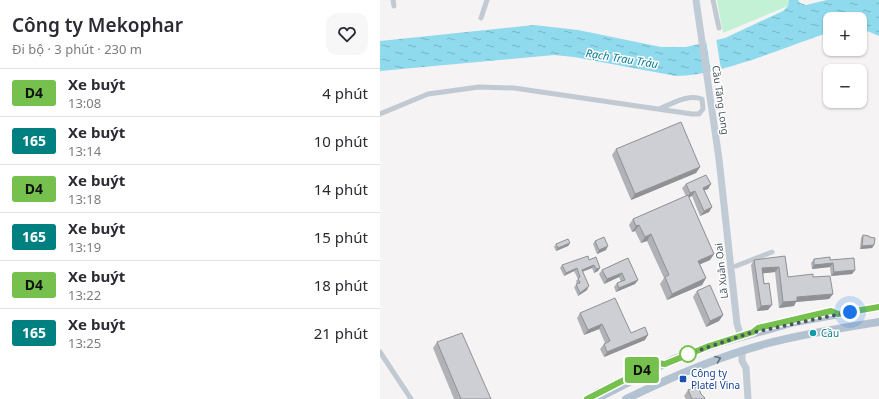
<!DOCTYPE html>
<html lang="vi">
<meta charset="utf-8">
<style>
:root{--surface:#fff;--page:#f7f7f7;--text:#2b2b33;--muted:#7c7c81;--line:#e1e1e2}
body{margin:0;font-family:"Noto Sans",sans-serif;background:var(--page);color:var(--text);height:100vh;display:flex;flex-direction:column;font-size:15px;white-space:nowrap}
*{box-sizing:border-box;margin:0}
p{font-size:13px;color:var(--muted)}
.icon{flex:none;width:22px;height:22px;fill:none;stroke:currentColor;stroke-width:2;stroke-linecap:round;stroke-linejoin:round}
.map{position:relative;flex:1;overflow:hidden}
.sheet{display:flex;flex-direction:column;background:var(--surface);width:380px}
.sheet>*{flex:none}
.badge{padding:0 8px;border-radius:3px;font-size:14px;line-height:26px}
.controls{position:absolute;left:443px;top:12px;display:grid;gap:8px}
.controls a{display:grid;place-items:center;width:44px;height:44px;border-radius:8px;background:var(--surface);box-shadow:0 1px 3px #0004;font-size:20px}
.you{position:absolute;width:20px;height:20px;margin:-10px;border:3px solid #fff;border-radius:50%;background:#1a73e8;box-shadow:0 0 0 6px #1a73e833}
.map>.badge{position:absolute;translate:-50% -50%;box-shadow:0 0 0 2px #fff}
.round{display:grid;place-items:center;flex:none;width:42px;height:42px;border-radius:12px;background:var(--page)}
.headline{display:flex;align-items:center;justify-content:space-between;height:68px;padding:0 12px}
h1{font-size:19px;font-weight:600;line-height:30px}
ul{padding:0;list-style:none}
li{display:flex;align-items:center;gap:12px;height:48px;padding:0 12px;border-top:1px solid var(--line)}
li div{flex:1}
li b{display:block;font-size:15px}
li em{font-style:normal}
li .badge{min-width:44px;font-weight:700;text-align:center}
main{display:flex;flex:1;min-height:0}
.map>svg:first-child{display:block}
.park{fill:#c3f1d5}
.water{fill:url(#water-ripples)}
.pier{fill:#f5f3f3}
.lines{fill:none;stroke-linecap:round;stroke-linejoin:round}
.minor{stroke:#c1cad2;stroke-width:5}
.secondary{stroke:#c1cbd6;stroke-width:7}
.primary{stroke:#b3c2d1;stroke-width:8}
.wall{fill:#b0b2b7}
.shaded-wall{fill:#909195}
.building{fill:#cdcfd5;stroke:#909195}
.oneway{stroke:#64717d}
.line-casing{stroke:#fff;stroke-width:9}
.line{stroke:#76c04d;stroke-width:6}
.walk{stroke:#4a5661;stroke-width:4;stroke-dasharray:0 7.2}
.culture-dot{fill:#0f9aa8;stroke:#fff;stroke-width:1.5}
.stop-dot{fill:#fff;stroke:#76c04d;stroke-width:2}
.transit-dot{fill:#1a4fb4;stroke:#fff;stroke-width:1.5}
.labels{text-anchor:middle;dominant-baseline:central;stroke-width:3;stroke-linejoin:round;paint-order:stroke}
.street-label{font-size:10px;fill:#4a5661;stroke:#fff}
.culture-label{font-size:10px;fill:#0d838f;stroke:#fff;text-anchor:start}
.transit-label{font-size:10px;fill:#164399;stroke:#fff;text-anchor:start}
.water-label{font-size:11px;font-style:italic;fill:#0c7c9b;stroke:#fff}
</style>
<main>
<section class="sheet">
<div class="headline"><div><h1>Công ty Mekophar</h1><p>Đi bộ · 3 phút · 230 m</p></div><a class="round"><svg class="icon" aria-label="heart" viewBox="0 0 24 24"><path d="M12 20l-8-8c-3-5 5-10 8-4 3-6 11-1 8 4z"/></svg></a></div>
<ul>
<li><span class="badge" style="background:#76c04d;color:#111">D4</span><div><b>Xe buýt</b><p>13:08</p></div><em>4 phút</em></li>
<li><span class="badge" style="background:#008080;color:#fff">165</span><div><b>Xe buýt</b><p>13:14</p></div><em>10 phút</em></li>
<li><span class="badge" style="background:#76c04d;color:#111">D4</span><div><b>Xe buýt</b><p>13:18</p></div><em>14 phút</em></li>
<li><span class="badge" style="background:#008080;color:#fff">165</span><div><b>Xe buýt</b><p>13:19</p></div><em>15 phút</em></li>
<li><span class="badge" style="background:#76c04d;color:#111">D4</span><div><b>Xe buýt</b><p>13:22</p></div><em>18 phút</em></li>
<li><span class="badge" style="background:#008080;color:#fff">165</span><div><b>Xe buýt</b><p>13:25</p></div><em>21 phút</em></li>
</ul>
</section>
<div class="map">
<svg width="499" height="399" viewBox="0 0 499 399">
<defs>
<pattern id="water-ripples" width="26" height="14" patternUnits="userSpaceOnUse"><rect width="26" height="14" fill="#90daee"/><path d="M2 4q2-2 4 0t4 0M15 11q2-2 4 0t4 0" fill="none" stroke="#78b4c4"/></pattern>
</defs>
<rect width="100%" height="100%" fill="#f5f3f3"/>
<!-- park -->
<path class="park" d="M337 0H409L408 6 343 33Z"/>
<!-- water -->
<path class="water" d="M409 0H418L420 3 426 5 447 0H499V36L480 28V19H450V32C405 47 342 75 296 76L194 57 174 55 0 71V41L154 25 198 30 281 47H306L345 38 403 11 408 6Z"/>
<!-- pier -->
<path class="pier" d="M336 38 341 70 331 73 326 40Z"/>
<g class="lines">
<!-- minor -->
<path class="minor" d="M13 0 14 6
M333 0 339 28
M101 18 107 0
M0 114 48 94 99 87 134 88 312 114H319L323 109 322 99C308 94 294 103 281 108
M356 266 392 252
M0 352 31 399"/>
<!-- secondary -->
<path class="secondary" d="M316 0 339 159 357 324 361 336
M362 351V361L366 368 368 399"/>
<!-- primary -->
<path class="primary" d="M207 399 219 392
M216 399 294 359 340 343 415 322 499 307
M246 399C291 377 336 357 385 344 422 334 461 328 499 322"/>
</g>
<!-- wall -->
<path class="wall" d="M236 149 320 167 316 173 251 200 232 155Z
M306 184H331L328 189 324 190 332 207 329 212 320 216 312 196 309 197 334 254 330 260 320 264 326 278 322 285 287 300 280 284 284 278 267 241 261 243 255 231 252 232 249 225 253 219 306 196 302 188Z
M483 235 489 237 494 245 492 248 480 249 481 238Z
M215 241 226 250 217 254 213 244Z
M190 243 188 246 176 251 174 247 176 244Z
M405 256 408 277H433L453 294 449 299 416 302 414 306 399 308 395 272 383 273 388 310 377 311 371 265 374 260Z
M216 257 218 271 214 273 212 268 202 272 207 290 198 296 194 287 197 284 196 281 198 279 194 271 184 276 180 268 182 265 209 260Z
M248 258 258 280 255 284 236 292 234 287 237 283 241 282 239 277 224 284 219 274 222 270Z
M434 259 450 260 475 270 472 274 451 276 450 267 432 269 431 263Z
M317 291 343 315 339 321 326 327 313 297Z
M200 313 251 333 265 340 224 357 220 349 224 344 225 343 219 329 204 335 197 318Z
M57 342 111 399H74L53 348Z
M308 390 321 394 324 399H306L304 396Z"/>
<!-- shaded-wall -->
<path class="shaded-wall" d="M320 167 316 173 251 200 255 194Z
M331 184 328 189 320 192 323 188Z
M315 191 312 196 307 198 310 193Z
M332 207 329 212 320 216 324 211Z
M259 225 255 231 252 232 256 226Z
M271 234 267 241 261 243 265 237Z
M190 243 188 246 176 251 178 248Z
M494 245 492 248 480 249 482 246Z
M228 246 226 250 217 254 219 250Z
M334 254 330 260 314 267 318 261Z
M453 263 450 267 432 269 434 265Z
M214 265 212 268 199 273 202 270Z
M399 267 395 272 378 274 382 268Z
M197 268 194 271 184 276 186 273Z
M220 268 218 271 214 273 216 269Z
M475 270 472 274 451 276 454 272Z
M242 273 239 277 224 284 227 279Z
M326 278 322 285 287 300 292 294Z
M258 280 255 284 236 292 239 288Z
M209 286 207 290 198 296 200 293Z
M453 294 449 299 416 302 414 306 399 308 403 302 417 297Z
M392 305 388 310 377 311 381 306Z
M343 315 339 321 326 327 330 321Z
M222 324 219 329 204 335 208 330Z
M268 335 265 340 224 357 227 352Z"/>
<!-- building -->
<path class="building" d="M301 122 320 167 255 194 236 149Z
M326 175 331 184 323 188 332 207 324 211 315 191 310 193 306 184Z
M308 195 334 254 318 261 326 278 292 294 285 277 289 275 271 234 265 237 259 225 256 226 253 219Z
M483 235 489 236V237L495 238 494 245 482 246Z
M224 237 228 246 219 250 215 241Z
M188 239 190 243 178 248 176 244Z
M208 256 209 260 216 257 220 268 216 269 214 265 202 270 209 286 200 293 196 284 200 283 198 278 200 277 197 268 186 273 182 265Z
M405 256 408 277 433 274V277L450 276 453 294 417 297V301L403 302 399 267 382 268 384 284 389 283 392 305 381 306 374 260Z
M450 257V260L474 258 475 270 454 272 453 263 434 265V259Z
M248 258 258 280 239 288 237 283 245 280 242 273 227 279 222 270Z
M330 285 343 315 330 321 317 291Z
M235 298 251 333 265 327 268 335 227 352 224 344 230 341 222 324 208 330 200 313Z
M82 333 111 399H81L57 342Z
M318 386 321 394 325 398 324 399H312L308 390Z"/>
<!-- one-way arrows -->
<defs><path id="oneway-chevron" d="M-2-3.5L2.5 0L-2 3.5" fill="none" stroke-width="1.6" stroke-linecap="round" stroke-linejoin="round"/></defs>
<use class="oneway" href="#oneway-chevron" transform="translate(338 359) rotate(-21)"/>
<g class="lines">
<defs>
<path id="line" d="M207 399 277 363 285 364 329 346 373 332 378 328 451 311 458 314 499 307"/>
</defs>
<!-- line casing -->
<use href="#line" class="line-casing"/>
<!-- line -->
<use href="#line" class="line"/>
<!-- walk -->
<path class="walk" d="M308 354 370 333 470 312"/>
</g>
<!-- markers -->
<circle class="culture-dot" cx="433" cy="333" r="4"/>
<circle class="stop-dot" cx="308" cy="354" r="8"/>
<rect class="transit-dot" x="299" y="375" width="8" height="8" rx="2"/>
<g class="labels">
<!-- street labels -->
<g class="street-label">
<text transform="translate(341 100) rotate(82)">Cầu Tăng Long</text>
<text transform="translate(341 271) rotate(-96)">Lã Xuân Oai</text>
</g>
<!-- culture labels -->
<g class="culture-label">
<text x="441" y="333">Cầu</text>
</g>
<!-- transit labels -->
<g class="transit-label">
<text x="311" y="373">Công ty<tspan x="311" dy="12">Platel Vina</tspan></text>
</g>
<!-- water labels -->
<g class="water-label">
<text transform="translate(242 58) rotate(9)">Rạch Trau Trảu</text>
</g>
</g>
</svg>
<div class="controls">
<a>+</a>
<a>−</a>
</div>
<div class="you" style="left:470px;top:312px"></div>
<b class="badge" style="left:262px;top:370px;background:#76c04d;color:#111">D4</b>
</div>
</main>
